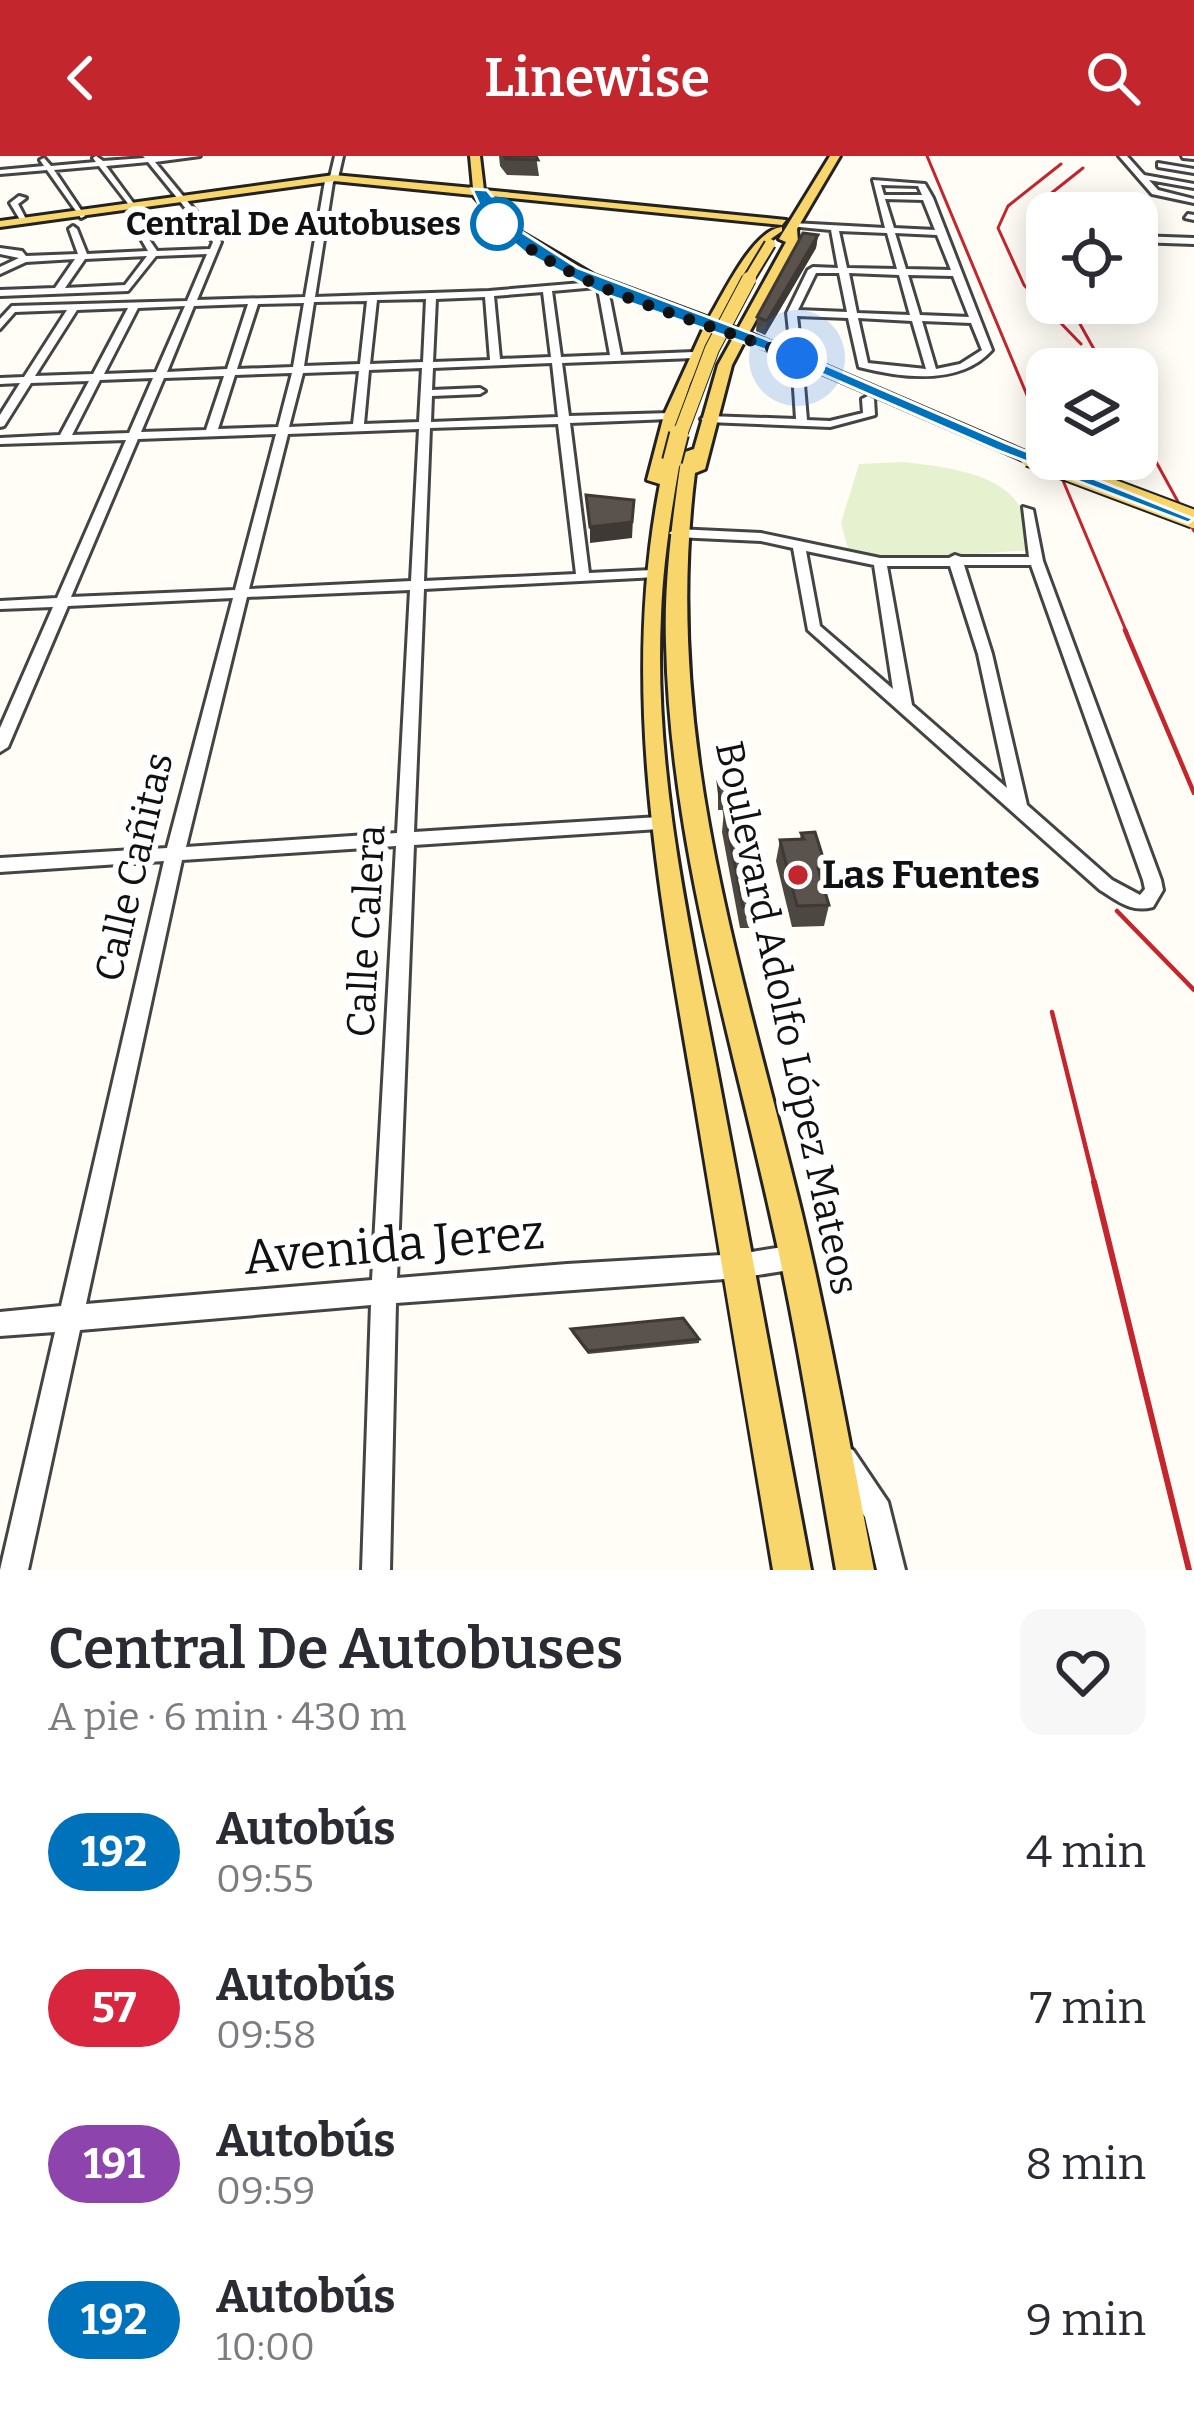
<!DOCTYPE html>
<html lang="es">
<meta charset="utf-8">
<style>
:root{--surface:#fff;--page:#f7f7f7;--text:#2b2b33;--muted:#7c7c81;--accent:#c4262e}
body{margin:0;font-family:Bitter,serif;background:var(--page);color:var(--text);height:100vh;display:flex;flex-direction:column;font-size:45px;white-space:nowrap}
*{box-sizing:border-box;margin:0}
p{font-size:39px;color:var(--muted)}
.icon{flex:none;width:66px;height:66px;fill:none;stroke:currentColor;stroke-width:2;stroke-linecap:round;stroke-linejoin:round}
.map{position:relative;height:1414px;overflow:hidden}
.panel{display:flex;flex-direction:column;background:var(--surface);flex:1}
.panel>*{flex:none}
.badge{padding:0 24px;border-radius:39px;font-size:42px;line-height:78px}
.controls{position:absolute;left:1026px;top:36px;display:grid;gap:24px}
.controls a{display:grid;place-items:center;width:132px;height:132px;border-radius:24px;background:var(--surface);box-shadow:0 6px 30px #0003;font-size:60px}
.you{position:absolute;width:60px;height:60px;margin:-30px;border:9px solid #fff;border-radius:50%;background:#1a73e8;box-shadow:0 0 0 18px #1a73e833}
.map>.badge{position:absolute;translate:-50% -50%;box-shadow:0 0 0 6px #fff}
.round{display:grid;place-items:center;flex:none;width:126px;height:126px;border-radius:24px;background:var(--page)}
.summary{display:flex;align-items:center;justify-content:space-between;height:204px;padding:0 48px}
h1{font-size:57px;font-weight:600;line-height:90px}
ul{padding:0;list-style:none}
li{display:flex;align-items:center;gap:36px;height:156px;padding:0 48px}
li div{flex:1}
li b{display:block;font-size:45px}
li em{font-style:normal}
li .badge{min-width:132px;font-weight:700;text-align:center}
header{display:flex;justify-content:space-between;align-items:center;height:156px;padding:0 48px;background:var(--accent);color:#fff;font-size:54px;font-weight:600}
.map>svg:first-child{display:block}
.pitch{fill:#e6f2cf}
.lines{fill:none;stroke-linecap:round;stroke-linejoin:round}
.minor-casing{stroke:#444;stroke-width:6}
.major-casing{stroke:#222;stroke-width:6}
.minor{fill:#fff;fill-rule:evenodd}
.major{fill:#f9d66b;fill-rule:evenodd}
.rail-far2{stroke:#c4262e;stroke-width:3}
.rail-far1{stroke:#c4262e;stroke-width:4.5}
.rail{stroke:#c4262e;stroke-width:6}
.major-bridge-far2-casing{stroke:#222;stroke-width:14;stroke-linecap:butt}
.major-bridge-far1-casing{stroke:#222;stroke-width:16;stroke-linecap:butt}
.major-bridge-casing{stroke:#222;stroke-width:22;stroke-linecap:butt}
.major-bridge-far2{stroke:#f9d66b;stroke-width:10}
.major-bridge-far1{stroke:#f9d66b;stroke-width:14}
.major-bridge{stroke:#f9d66b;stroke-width:18}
.wall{fill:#4d4742}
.shaded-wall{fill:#3f3936}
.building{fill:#5a524d;stroke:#3f3936;stroke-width:3}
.line{fill:#0072bc;stroke:#fff;stroke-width:3}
.walk{stroke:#111;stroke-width:12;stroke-dasharray:0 21.6}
.stop-dot{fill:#fff;stroke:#0072bc;stroke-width:6}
.poi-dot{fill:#c4262e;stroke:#fff;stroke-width:4.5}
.labels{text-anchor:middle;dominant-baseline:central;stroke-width:12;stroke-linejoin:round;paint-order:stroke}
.far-stop-label{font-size:33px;font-weight:bold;fill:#111;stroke:#fff;text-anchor:end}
.street-label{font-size:39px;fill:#111;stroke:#fff}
.poi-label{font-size:39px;font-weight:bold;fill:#111;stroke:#fff;text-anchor:start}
.near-street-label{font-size:48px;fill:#111;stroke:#fff}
</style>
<header><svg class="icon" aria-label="back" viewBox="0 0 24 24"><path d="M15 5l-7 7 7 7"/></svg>Linewise<svg class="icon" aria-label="search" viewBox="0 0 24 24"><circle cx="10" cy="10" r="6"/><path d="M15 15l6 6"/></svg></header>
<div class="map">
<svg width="1194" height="1414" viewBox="0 0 1194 1414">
<rect width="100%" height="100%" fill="#fffdf5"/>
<!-- pitch -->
<path class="pitch" d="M903 306C939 310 1007 316 1023 357 1027 368 1028 382 1031 394 989 396 883 410 848 393L841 367 859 308Z"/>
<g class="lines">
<defs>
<path id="minor" d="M96 0 103 5 145 2 143 0H200L155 6 221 86 197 144 305 141 325 25 330 21 335 0H343L338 22 333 26 315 141 489 135 594 126 597 131 552 135 561 201 610 199 598 133 603 130 608 133 621 199 694 196 699 199 694 202 562 207 569 260 670 257 676 260 670 263 570 267 589 417 652 414 659 418 657 421 424 433 414 676 659 661 668 667 659 673 414 689 397 1122 567 1108 739 1098 796 1089 804 1093 808 1101 804 1109 796 1113 739 1122 396 1147 390 1414H362L371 1149 80 1174 28 1414H0L55 1176 0 1180V1156L61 1150 164 705 0 716V702L167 692 233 442 68 450 8 591 0 596V572L53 451 0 453V445L57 442 126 284 0 288V282L60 279 89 225 31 227 4 270 0 271V259L20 227 0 228V222L24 221 67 154 15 156 0 173V163L12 150 187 145 207 98 156 100 128 135 0 140V134L55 132 75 103 26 106 0 118V111L19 102 0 98V92L22 95 26 100 78 98 69 73 73 70 77 73 87 98 148 95 129 62 133 60 157 95 210 93 213 86 148 6 106 10 137 52 133 54 99 10 54 14 85 60 81 62 47 14 0 18V14L44 10 40 4 44 2 51 10 96 6 93 2ZM147 100 125 129 65 132 85 103ZM543 136 551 201 500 203 494 140ZM485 141 490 204 433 206 436 143ZM426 143 423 206 370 208 377 144ZM367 145 360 208 304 210 314 146ZM304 147 293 211 237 213 258 148ZM248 148 227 213 167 216 194 150ZM185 150 156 216 104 218 138 152ZM128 152 93 218 35 220 77 154ZM552 207 558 261 431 266 432 240 480 238 485 235 480 232 432 234 433 212ZM422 212 419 266 364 268 369 214ZM359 215 353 268 289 271 303 217ZM292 217 278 271 218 273 235 219ZM224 220 206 274 141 276 164 222ZM153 222 129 277 72 279 100 224ZM558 268 576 418 424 425 430 272ZM419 273 411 425 249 433 288 278ZM276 278 235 434 71 441 138 283ZM410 434 397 677 186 691 247 441ZM396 690 372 1124 86 1148 182 704Z
M1119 0H1127L1144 19 1194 28V32L1149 24 1158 34 1194 43V47L1152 38Z
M1182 0H1194V3L1183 2Z
M1158 7 1194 13V17L1158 11Z
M873 24 925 28 933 42 992 194C960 230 902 222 859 211L848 162 797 160 801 195 796 198 791 195 787 157 808 114 813 111 838 112 831 74 789 70 793 67 885 72ZM881 29 918 30 922 39H884ZM885 43 923 44 935 74 894 72ZM839 75 887 77 897 113 847 112ZM895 77 937 79 951 114 906 113ZM816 117H839L847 156 798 154ZM849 117 899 119 910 159 857 157ZM908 119 953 120 969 161 920 159ZM858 162 912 165 926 213 868 207ZM922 165 971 167 982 194 960 208 936 213Z
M19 40 26 42 18 48 28 67H22L10 47Z
M1188 58 1194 59V64L1185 62Z
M1137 80 1194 82V88L1137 86Z
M798 214 803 217 807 264 830 265 863 257 862 243 868 240 874 243 875 259 830 271 707 266 701 263 707 260 796 263 793 217Z
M1023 351 1033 354 1043 405 1161 724 1163 734 1153 751C1131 757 1118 745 1100 734L808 474 793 392 761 385 676 381 669 377 676 373 761 377 880 402H949L955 399 961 401H1029ZM806 395 874 409 893 533 820 470ZM964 409H1031L1143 724 1145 733 1140 739 1112 724 1027 649 992 498ZM887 410H950L978 498 1007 632 912 549Z
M843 1290 853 1294 888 1346 905 1414H877L865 1361 829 1304 833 1294Z"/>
<path id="major" d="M470 0H480L484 34 786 64 782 69 490 40 519 75 594 119 709 162C724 137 753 74 782 71V75L768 85 720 166 738 173 786 86 779 83 830 0H840L797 73 798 86 749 177 1037 301 1023 304 745 184 732 209 705 313 695 317C662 579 741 808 802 1058 830 1176 851 1295 874 1414H836C815 1295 797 1175 770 1057 728 869 670 681 666 487 664 423 673 360 682 297L694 293 718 209 734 180 716 173 690 228 670 291 667 301 680 305C671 356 663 407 661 459 653 626 695 793 725 956 754 1109 782 1261 811 1414H773C746 1256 720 1098 694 940 659 736 620 534 660 328L647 324 664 259 705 169C618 137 532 109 473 39L334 25 0 71V65L334 19 473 32Z"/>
</defs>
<!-- minor casing -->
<use href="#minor" class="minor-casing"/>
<!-- major casing -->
<use href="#major" class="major-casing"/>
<!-- minor -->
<use href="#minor" class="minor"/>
<!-- major -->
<use href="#major" class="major"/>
<!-- rail-far2 -->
<path class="rail-far2" d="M927 0 1047 287
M1061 8 1008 50 998 72 1024 129 1081 188
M1049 39 1083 12
M1099 57 1116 38
M1080 168 1105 213
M1137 271 1194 375
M1054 303 1127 477"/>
<!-- rail-far1 -->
<path class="rail-far1" d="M1125 474 1194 637
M1117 755 1194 834
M1052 856 1095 1029"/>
<!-- rail -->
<path class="rail" d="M1094 1026 1189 1414"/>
<defs>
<path id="major-bridge-far2" d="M747 126 770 88"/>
<path id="major-bridge-far1" d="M679 281 712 193 749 123"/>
<path id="major-bridge" d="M1029 301 1194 363
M672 305 679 278"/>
</defs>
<!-- major-bridge-far2 casing -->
<use href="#major-bridge-far2" class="major-bridge-far2-casing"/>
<!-- major-bridge-far1 casing -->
<use href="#major-bridge-far1" class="major-bridge-far1-casing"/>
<!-- major-bridge casing -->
<use href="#major-bridge" class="major-bridge-casing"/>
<!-- major-bridge-far2 -->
<use href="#major-bridge-far2" class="major-bridge-far2"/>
<!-- major-bridge-far1 -->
<use href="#major-bridge-far1" class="major-bridge-far1"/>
<!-- major-bridge -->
<use href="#major-bridge" class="major-bridge"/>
</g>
<!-- wall -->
<path class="wall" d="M499 0H536L539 20 507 19 500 10Z
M818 79 816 92 765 179 756 175 757 161Z
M718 626 744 643 742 654H737L760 750 756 772H740L722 676 724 654H718Z
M801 677 826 711 822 727 829 749 824 770 792 771 776 705 780 684 800 683Z
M571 1173 699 1183V1187L588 1198 572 1177Z"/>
<!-- shaded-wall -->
<path class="shaded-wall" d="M818 79 816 92 765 179 767 165Z
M634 344 632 382 590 387V371Z"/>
<!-- building -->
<path class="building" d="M504 0H536L538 4 506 3Z
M803 77 818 79 767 165 757 161Z
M586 339 634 344 632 366 590 371Z
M718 626H742L744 643H720Z
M737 653 760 750 743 751 724 654Z
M815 676 826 711 818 712 829 749 797 750 780 684 804 683 801 677Z
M683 1162 699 1183 588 1195 571 1173Z"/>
<!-- line -->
<path class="line" d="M472 33 487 34 519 74 578 112 766 183 1006 287 1194 363 1188 367 996 294 771 196 598 136 524 96 486 64Z"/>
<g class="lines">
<!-- walk -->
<path class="walk" d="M497 68C584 141 694 160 797 202"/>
</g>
<!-- markers -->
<circle class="stop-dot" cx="497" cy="68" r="24"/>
<circle class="poi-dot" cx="798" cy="719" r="12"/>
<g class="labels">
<!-- far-stop labels -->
<g class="far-stop-label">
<text x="461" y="68">Central De Autobuses</text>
</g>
<!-- street labels -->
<g class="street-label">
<text transform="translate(134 711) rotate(-77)">Calle Cañitas</text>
<text transform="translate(366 775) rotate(-87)">Calle Calera</text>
<text transform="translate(787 862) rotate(78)">Boulevard Adolfo López Mateos</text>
</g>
<!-- poi labels -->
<g class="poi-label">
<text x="822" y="719">Las Fuentes</text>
</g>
<!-- near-street labels -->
<g class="near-street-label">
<text transform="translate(394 1089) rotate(-5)">Avenida Jerez</text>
</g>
</g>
</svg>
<div class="controls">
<a><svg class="icon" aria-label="locate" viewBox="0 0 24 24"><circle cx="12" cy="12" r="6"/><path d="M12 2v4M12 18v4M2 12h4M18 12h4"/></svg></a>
<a><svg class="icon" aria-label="layers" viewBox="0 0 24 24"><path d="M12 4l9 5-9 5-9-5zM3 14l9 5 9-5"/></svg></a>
</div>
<div class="you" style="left:797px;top:202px"></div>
</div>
<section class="panel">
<div class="summary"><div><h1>Central De Autobuses</h1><p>A pie · 6 min · 430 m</p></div><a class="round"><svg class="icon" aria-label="heart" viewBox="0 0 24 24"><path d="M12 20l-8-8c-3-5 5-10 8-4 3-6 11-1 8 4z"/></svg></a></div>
<ul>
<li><span class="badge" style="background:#0072bc;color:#fff">192</span><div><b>Autobús</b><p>09:55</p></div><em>4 min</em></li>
<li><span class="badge" style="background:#d7263d;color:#fff">57</span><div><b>Autobús</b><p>09:58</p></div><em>7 min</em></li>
<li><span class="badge" style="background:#8e44ad;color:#fff">191</span><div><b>Autobús</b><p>09:59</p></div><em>8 min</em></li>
<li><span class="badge" style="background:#0072bc;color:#fff">192</span><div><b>Autobús</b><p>10:00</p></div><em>9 min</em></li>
</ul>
</section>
